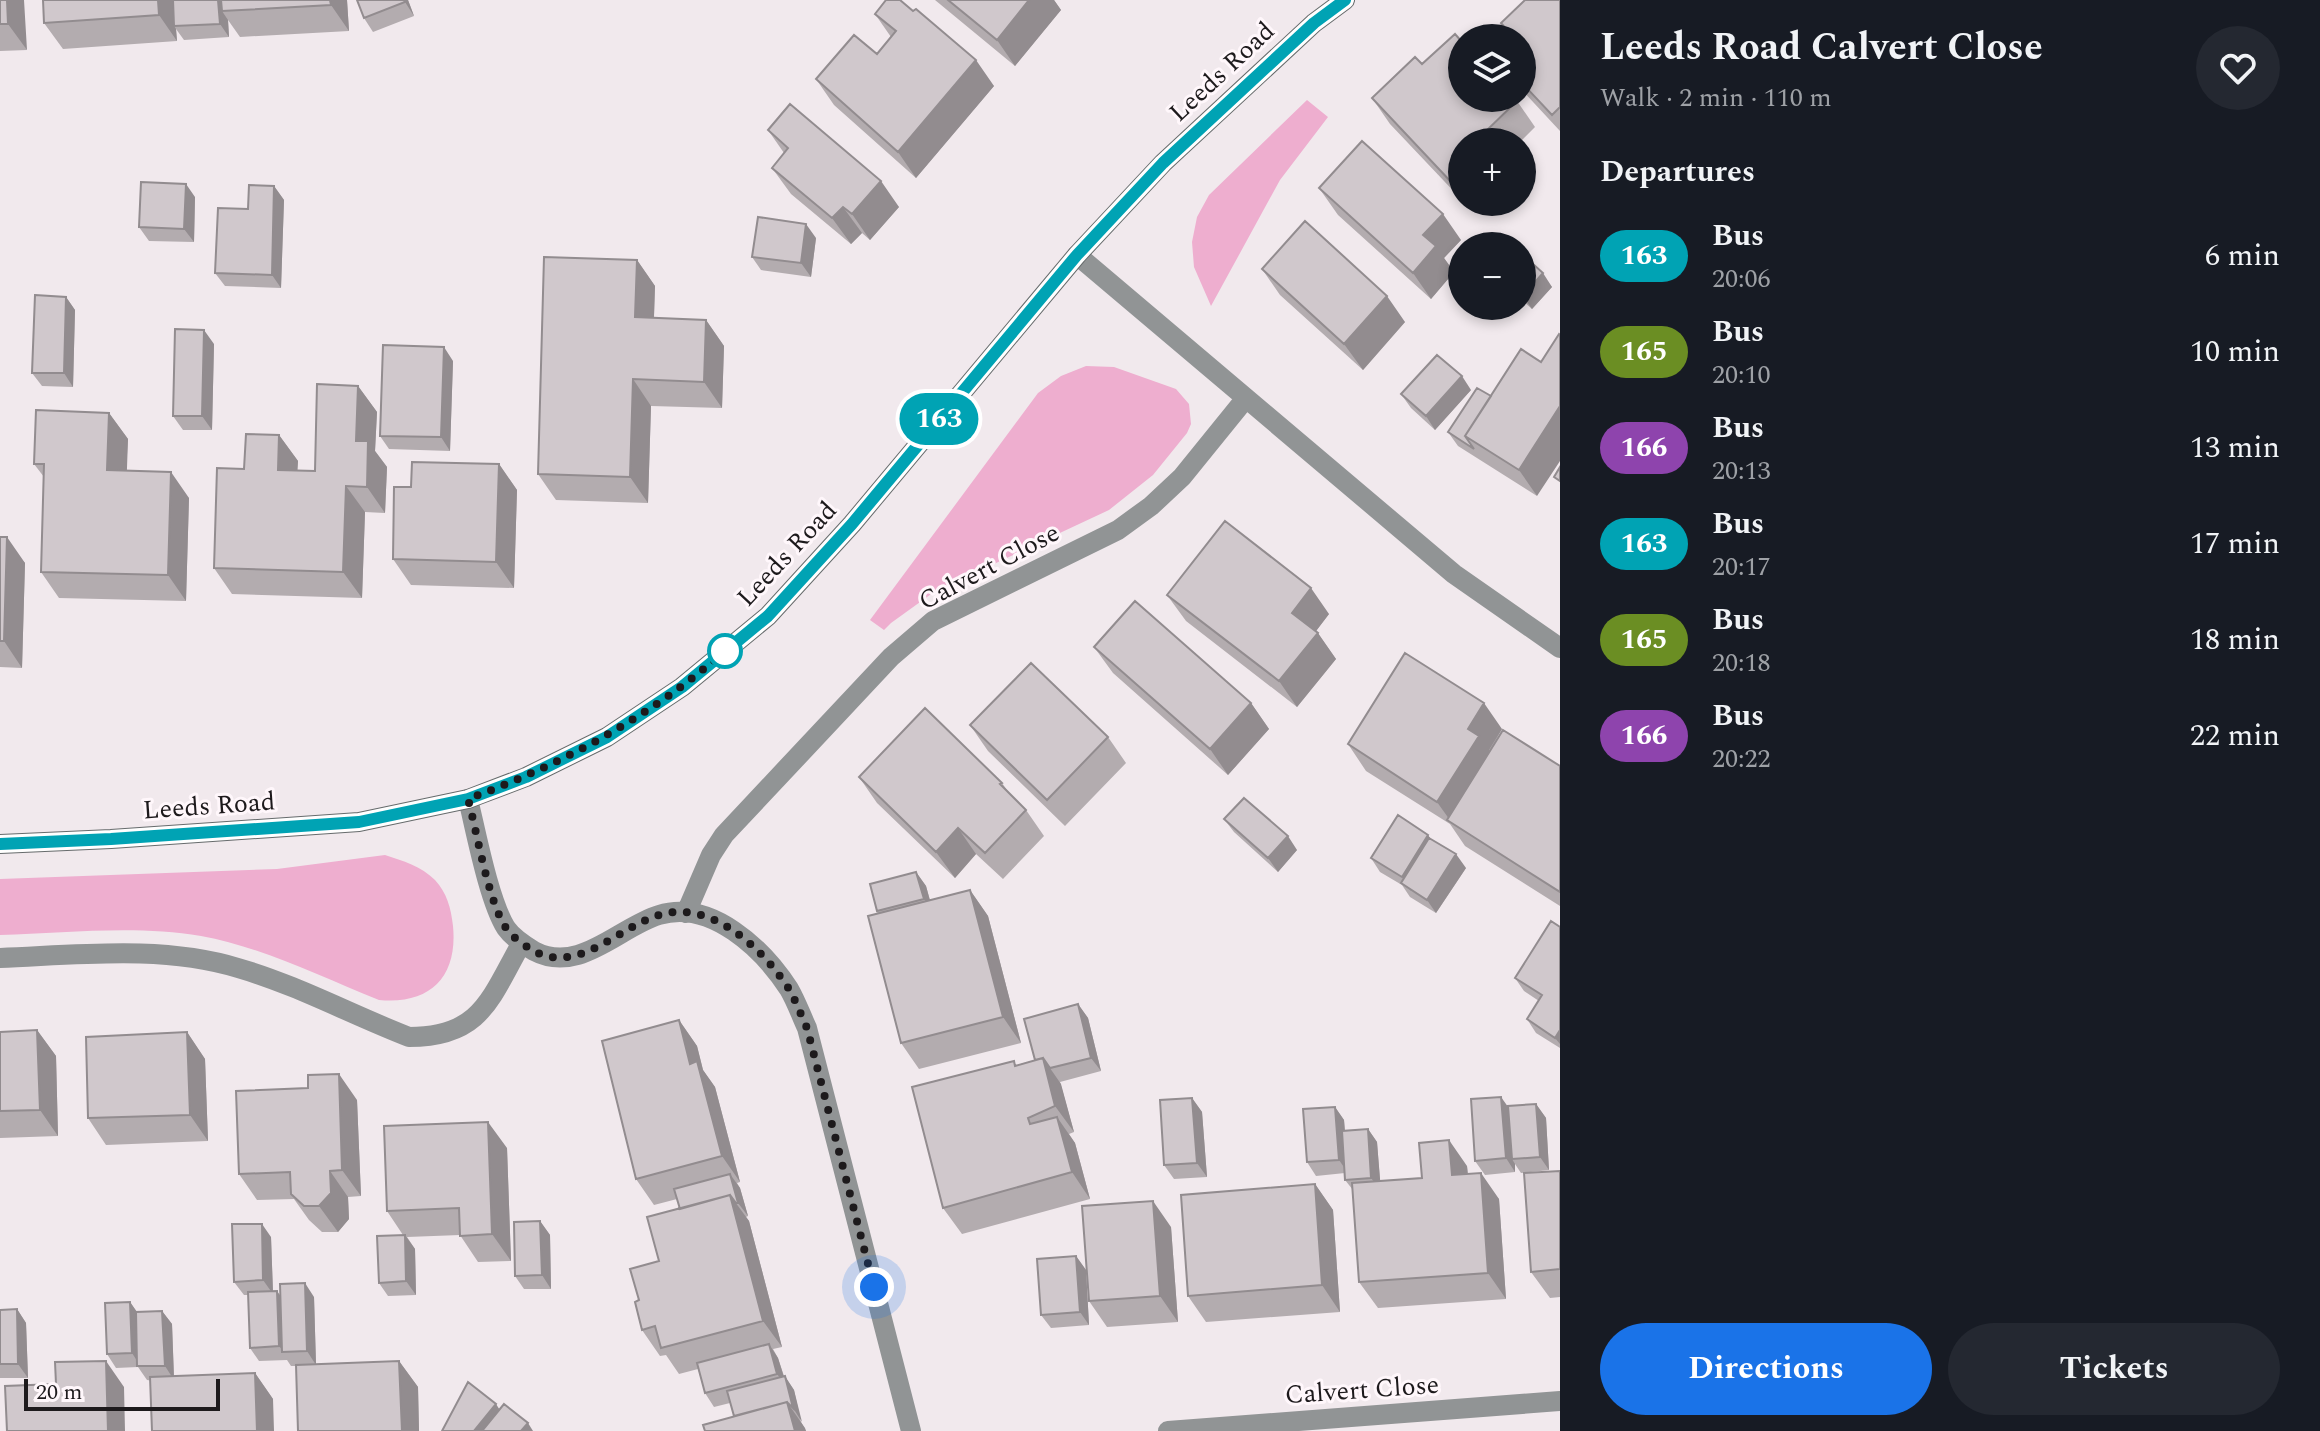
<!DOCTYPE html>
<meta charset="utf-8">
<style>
:root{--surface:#171b24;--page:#242831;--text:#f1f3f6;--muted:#9ea1a6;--accent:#1a73e8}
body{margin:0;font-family:Spectral,serif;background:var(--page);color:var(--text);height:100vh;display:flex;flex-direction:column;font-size:30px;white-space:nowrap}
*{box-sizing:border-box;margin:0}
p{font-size:26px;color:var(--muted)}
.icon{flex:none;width:44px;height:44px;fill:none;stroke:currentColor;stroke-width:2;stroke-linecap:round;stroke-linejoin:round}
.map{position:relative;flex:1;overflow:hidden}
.side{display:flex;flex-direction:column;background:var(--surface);width:760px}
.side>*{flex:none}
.badge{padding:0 16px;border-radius:26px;font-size:28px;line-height:52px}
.tools{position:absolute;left:1448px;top:24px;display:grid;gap:16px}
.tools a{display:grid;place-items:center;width:88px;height:88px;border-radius:50%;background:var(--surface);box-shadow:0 4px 12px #0003;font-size:40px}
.scale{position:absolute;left:24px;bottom:20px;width:196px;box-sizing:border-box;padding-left:8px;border:4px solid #1d1a1c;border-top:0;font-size:22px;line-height:28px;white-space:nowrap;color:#1d1a1c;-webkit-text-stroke:6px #fff7fb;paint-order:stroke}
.you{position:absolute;width:40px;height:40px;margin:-20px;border:6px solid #fff;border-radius:50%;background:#1a73e8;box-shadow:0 0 0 12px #1a73e833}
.map>.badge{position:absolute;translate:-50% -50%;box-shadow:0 0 0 4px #fff}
h2{padding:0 40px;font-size:30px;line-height:72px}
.round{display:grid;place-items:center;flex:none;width:84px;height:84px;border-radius:42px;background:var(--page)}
.headline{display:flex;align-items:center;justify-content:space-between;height:136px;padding:0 40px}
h1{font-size:38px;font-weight:700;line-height:60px}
.cta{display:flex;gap:16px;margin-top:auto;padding:16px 40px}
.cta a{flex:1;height:92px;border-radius:48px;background:var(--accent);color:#fff;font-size:32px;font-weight:700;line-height:92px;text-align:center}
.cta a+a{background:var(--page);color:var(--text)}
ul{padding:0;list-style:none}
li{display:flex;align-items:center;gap:24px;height:96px;padding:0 40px}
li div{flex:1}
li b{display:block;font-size:30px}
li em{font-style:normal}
li .badge{min-width:88px;font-weight:700;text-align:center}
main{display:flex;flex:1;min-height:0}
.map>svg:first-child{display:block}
.green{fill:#eeaecf}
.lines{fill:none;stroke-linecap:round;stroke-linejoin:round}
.minor{stroke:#919495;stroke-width:20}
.secondary{stroke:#666b6c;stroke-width:20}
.wall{fill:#b3acaf}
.shaded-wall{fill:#928c8f}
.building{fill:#d0c8cc;stroke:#928c8f;stroke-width:2}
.line-casing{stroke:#fff;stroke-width:18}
.line{stroke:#00a3b4;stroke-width:12}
.walk{stroke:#1d1a1c;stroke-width:8;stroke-dasharray:0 14.4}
.stop-dot{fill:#fff;stroke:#00a3b4;stroke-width:4}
.labels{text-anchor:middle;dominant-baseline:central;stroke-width:6;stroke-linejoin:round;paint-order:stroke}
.street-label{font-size:26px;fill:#1d1a1c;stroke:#fff7fb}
</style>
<main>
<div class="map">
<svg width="1560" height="1431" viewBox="0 0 1560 1431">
<rect width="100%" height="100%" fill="#f1e9ed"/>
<!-- green -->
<path class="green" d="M1307 100 1328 117 1280 180 1211 306 1194 267 1192 242 1197 217 1209 195Z
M1086 366 1114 367 1176 389 1189 404 1191 424 1187 433 1153 475 1109 510 934 592 891 623 884 630 870 620 1038 393 1061 376Z
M385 855C403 861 421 866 435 880 447 893 451 908 453 926 458 977 430 1005 379 1000 321 977 262 947 201 936 136 925 66 933 0 935V879L277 869Z"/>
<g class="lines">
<!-- minor -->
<path class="minor" d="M1077 255 1454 574 1560 648
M468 799C476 832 489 901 506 928 513 938 524 945 534 951 579 975 619 927 659 915 711 899 763 949 789 989 796 1001 801 1015 807 1028L911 1431
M686 913 711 855 724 835 891 657 933 621 1118 530 1151 506 1182 477 1246 398
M0 958C78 955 162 945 238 968 297 985 352 1015 409 1037 481 1037 490 999 521 944
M1168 1431 1560 1401"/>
<!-- secondary -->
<path class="secondary" d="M0 844 111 839 359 822 468 799 526 777 607 737 682 687 768 616 852 524 1077 255 1163 163 1314 23 1345 0"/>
</g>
<!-- wall -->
<path class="wall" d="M0 0 27 50 0 51Z
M347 0 349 31 240 37 228 20 229 37 184 40 176 29 177 41 63 49 44 23Z
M408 0 414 16 373 32 364 18Z
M935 0H1054L1061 10 1015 66Z
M1560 0V131L1522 90V38L1506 31 1501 23Z
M875 14 994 86 916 178 834 105 816 79 877 54 891 37Z
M1422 64 1517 101 1535 127 1520 142H1462V200L1390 124 1372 98Z
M768 130 899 207 870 240 862 233 851 244 791 194 772 168 784 153Z
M274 186 284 200 281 288 225 286 215 273 248 209Z
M1319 188 1461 240 1444 258 1454 272 1431 299 1338 215Z
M195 197 194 242 149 241 139 227Z
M1464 202H1480L1471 210Z
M816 238 811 277 761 270 752 257Z
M1522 254 1552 287 1532 309 1522 300Z
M637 260 655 286 654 318 706 320 724 346 722 408 651 406 648 503 556 500 538 474Z
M1262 269 1405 322 1363 370 1280 295Z
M66 297 75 310 73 387 42 386 32 373Z
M214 344 212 430H183L173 416Z
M453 361 450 451 389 449 380 436Z
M358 386 377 412 375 451 387 467 385 513 365 512 362 598 232 594 214 568 244 469 279 435 298 461 297 471H315Z
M1477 388 1537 496 1458 446 1448 432Z
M1471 390 1435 430 1411 408 1401 394Z
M109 413 128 439 126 470 189 498 186 601 59 598 41 572 44 477 34 464Z
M499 464 517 490 514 588 411 585 393 559 411 487Z
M0 537 25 563 22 668 0 667Z
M1167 595 1329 614 1316 631 1336 659 1297 707 1186 621Z
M1094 647 1251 703 1269 729 1228 775 1113 673Z
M970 725 1108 737 1126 763 1065 826 988 751Z
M1502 729 1490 751 1560 766V906L1465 846 1450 824 1366 771 1348 744Z
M859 777 1002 783 1009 793 1026 810 1044 836 1003 879 976 854 955 878 877 803Z
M1224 819 1297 850 1278 872 1234 832Z
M1371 858 1466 868 1436 913 1410 897 1402 885 1380 872Z
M916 872 926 886 930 900 970 890 988 916 1021 1043 919 1069 901 1043 877 911Z
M1560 927V1048L1536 1033 1527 1019 1539 1001 1524 991 1515 978Z
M1078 1004 1088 1018 1101 1071 1060 1082 1074 1132 1069 1134 1075 1143 1090 1199 962 1234 943 1208 1017 1065 1035 1060Z
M679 1020 697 1046 703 1070 715 1087 740 1182 737 1183 740 1188 748 1216 746 1217 749 1221 782 1347 773 1349 778 1358 784 1376 794 1390 801 1422 806 1431H705L734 1416 730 1403 714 1407 705 1393 698 1369 679 1374 666 1355 660 1356 642 1330 639 1300 659 1261 680 1209 677 1199 654 1205 636 1179Z
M37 1030 56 1056 58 1136 0 1138V1032Z
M187 1032 205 1059 208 1141 106 1145 88 1118Z
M1192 1098 1202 1112 1207 1177 1174 1179 1164 1165Z
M357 1100 361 1196 348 1197 349 1219 338 1232H322L309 1220 294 1199 257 1200 239 1174Z
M1536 1104 1546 1118 1549 1170 1521 1173 1515 1164V1172L1485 1175 1475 1161 1508 1107Z
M1335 1107 1344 1120 1345 1131 1368 1129 1377 1142 1380 1181 1422 1178 1467 1166 1468 1174 1499 1199 1506 1299 1378 1308 1359 1282 1353 1190 1345 1180V1173L1316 1176 1307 1162Z
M507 1148 511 1261 478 1262 460 1235 407 1237 415 1249 416 1295 388 1296 379 1283 403 1235 387 1211Z
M1560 1171V1297L1550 1298 1531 1272Z
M1315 1184 1333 1210 1340 1312 1206 1322 1188 1296Z
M540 1221 550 1235 551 1289H524L515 1276Z
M1171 1227 1178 1322 1107 1327 1089 1301Z
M271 1237 273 1291 280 1295 314 1297 316 1364 399 1361 418 1387 419 1431H298L296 1366H291L287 1360 259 1361 250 1348 248 1295H244L234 1282Z
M1076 1256 1086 1270 1089 1325 1051 1328 1041 1315Z
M130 1302 137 1312 162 1311 172 1324 174 1376 255 1373 273 1399 147 1380 138 1367 116 1368 107 1354Z
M17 1309 26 1323 28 1378H0V1310Z"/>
<!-- shaded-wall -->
<path class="shaded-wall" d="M7 0H24L27 50 8 24Z
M158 0H175L174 26 176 29 177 41 159 15Z
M218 0H227L222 11 228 20 229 37 220 24Z
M330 0H347L349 31 331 5Z
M404 0H408L414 16 405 2Z
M1029 0H1054L1061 10 1015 66 997 40Z
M976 60 994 86 916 178 898 152Z
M881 181 899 207 870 240 852 214Z
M186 184 195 197 194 242 184 229Z
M274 186 284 200 281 288 272 275Z
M843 207 862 233 851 244 832 218Z
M1443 214 1461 240 1444 258 1454 272 1431 299 1413 273 1423 235Z
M806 224 816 238 811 277 801 263Z
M637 260 655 286 653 343 635 317Z
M1543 273 1552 287 1532 309 1523 296Z
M1387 296 1405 322 1363 370 1344 344Z
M66 297 75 310 73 387 64 373Z
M706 320 724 346 722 408 704 382Z
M204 330 214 344 212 430 202 416Z
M444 347 453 361 450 451 441 437Z
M1462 376 1471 390 1435 430 1426 416Z
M633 379 651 406 648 503 630 477Z
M358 386 377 412 375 451 387 467 385 513 367 487 356 441Z
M1560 406V461L1537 496 1519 470Z
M109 413 128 439 126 496 107 470Z
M279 435 298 461 296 496 278 470Z
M499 464 517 490 514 588 496 562Z
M171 472 189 498 186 601 168 575Z
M346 486 365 512 362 598 343 572Z
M7 537 25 563 22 668 4 641Z
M1311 588 1329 614 1310 639 1292 613Z
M1318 633 1336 659 1297 707 1279 681Z
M1251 703 1269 729 1228 775 1210 749Z
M1484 703 1502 729 1489 750 1498 762 1452 823 1437 802 1468 729Z
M958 828 976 854 955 878 936 852Z
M1428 835 1438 849 1411 891 1402 877Z
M1288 836 1297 850 1278 872 1268 858Z
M1456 854 1466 868 1436 913 1427 900Z
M916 872 926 886 933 912 924 899Z
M970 890 988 916 1021 1043 1003 1017Z
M1078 1004 1088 1018 1101 1071 1091 1058Z
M679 1020 697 1046 703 1070 715 1087 740 1182 722 1156 690 1064Z
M37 1030 56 1056 58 1136 40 1110Z
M1560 1030V1044L1555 1038Z
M187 1032 205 1059 208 1141 190 1115Z
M1043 1058 1061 1084 1074 1132 1055 1106Z
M339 1074 357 1100 361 1196 342 1170Z
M1501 1097 1511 1111 1512 1159 1515 1164V1172L1506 1158Z
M1192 1098 1202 1112 1207 1177 1197 1163Z
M1536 1104 1546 1118 1549 1170 1540 1157Z
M1335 1107 1344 1120 1348 1173 1339 1160Z
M1057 1117 1075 1143 1090 1199 1072 1172Z
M488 1122 507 1148 511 1261 492 1234Z
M1368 1129 1377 1142 1381 1191 1371 1178Z
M1449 1140 1467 1166 1470 1201 1452 1175Z
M330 1171 348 1197 349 1219 338 1232 319 1206Z
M1481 1173 1499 1199 1506 1299 1488 1273Z
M730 1174 740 1188 748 1216 738 1203Z
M1315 1184 1333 1210 1340 1312 1322 1285Z
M730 1195 749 1221 782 1347 763 1321Z
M1153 1201 1171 1227 1178 1322 1160 1296Z
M540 1221 550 1235 551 1289 542 1275Z
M262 1224 271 1237 273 1294 263 1280Z
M405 1235 415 1249 416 1295 406 1281Z
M1076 1256 1086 1270 1089 1325 1080 1312Z
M305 1283 314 1297 316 1365 307 1351Z
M277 1291 287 1305 284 1352 279 1346Z
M130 1302 139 1315 141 1367 132 1353Z
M17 1309 26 1323 28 1378 18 1364Z
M162 1311 172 1324 174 1380 165 1366Z
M769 1344 778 1358 787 1387 777 1374Z
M106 1361 124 1387 125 1431H108Z
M399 1361 418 1387 419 1431H402Z
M255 1373 273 1399 274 1431H257Z
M785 1376 794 1390 802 1422 793 1408Z
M787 1402 805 1428 806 1431H795Z
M496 1404 505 1418 495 1431H474Z
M528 1423 533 1431H521Z"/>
<!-- building -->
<path class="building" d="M0 0H7L8 24H0Z
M43 0H158L159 15 44 23Z
M173 0H218L220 24 174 26Z
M221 0H330L331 5 222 11Z
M357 0H404L405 2 364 18Z
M886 0H900L913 11 916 9 976 60 898 152 816 79 854 35 877 54 896 31 875 14Z
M948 0H1029L997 40Z
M1525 0H1560V107L1552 115 1522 83V38H1498L1507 30 1501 23Z
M1455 34 1462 42V98H1514L1517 101 1485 132 1495 142H1462V175L1453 184 1372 98 1415 57 1422 64Z
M790 104 881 181 852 214 843 207 832 218 772 168 788 148 768 130Z
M1362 141 1443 214 1423 235 1436 246 1413 273 1319 188Z
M141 182 186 184 184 229 139 227Z
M249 185 274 186 272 275 215 273 218 208 248 209Z
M758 217 806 224 801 263 752 257Z
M1305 221 1387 296 1344 344 1262 269Z
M1501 235 1513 246H1491Z
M1522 254 1543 273 1523 296 1522 295Z
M544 257 637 260 635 317 706 320 704 382 633 379 630 477 538 474Z
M35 295 66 297 64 373H32Z
M175 329 204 330 202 416H173Z
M1559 334 1560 335V406L1519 470 1465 436 1521 349 1541 362Z
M383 345 444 347 441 437 380 436Z
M1437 355 1462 376 1426 416 1401 394Z
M317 384 358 386 356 441H368L367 487 346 486 343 572 214 568 217 468 244 469 246 434 279 435 278 470 315 471Z
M1477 388 1491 396 1465 436 1474 449 1448 432Z
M36 410 109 413 107 470 171 472 168 575 41 572 44 464H34Z
M412 462 499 464 496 562 393 559 394 487H411Z
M1560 467V481L1554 477Z
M1225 521 1311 588 1292 613 1318 633 1279 681 1167 595Z
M0 537H7L4 641H0Z
M1135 601 1251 703 1210 749 1094 647Z
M1405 653 1484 703 1468 729 1479 736 1437 802 1348 744Z
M1031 663 1108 737 1047 800 970 725Z
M925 708 1002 783 1000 784 1026 810 985 853 958 828 936 852 859 777Z
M1503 730 1560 766V892L1447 820Z
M1244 798 1288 836 1268 858 1224 819Z
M1398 815 1428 835 1402 877 1371 858Z
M1429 838 1456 854 1427 900 1401 883Z
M916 872 924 899 877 911 870 884Z
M970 890 1003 1017 901 1043 868 916Z
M1551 921 1560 927V1030L1555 1038 1527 1019 1542 995 1515 978Z
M1078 1004 1091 1058 1050 1068 1043 1058 1035 1060 1024 1019Z
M679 1020 690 1064 697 1061 722 1156 636 1179 602 1041Z
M37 1030 40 1110 0 1111V1032Z
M187 1032 190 1115 88 1118 86 1037Z
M1043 1058 1055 1106 1028 1118 1030 1124 1057 1117 1072 1172 943 1208 912 1087 1014 1061 1015 1066Z
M339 1074 342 1170 330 1171 331 1193 319 1206H304L291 1194 290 1172 239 1174 236 1091 308 1088V1075Z
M1501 1097 1506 1158 1475 1161 1471 1099Z
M1192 1098 1197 1163 1164 1165 1160 1100Z
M1536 1104 1540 1157 1512 1159 1508 1106Z
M1335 1107 1339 1160 1307 1162 1303 1109Z
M488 1122 492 1234 460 1236 459 1208 387 1211 384 1126Z
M1368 1129 1371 1178 1345 1180 1342 1131Z
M1449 1140 1452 1175 1481 1173 1488 1273 1359 1282 1352 1183 1422 1178 1419 1143Z
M1560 1171V1269L1531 1272 1524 1173Z
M730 1174 738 1203H736L730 1195 680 1209 674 1189Z
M1315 1184 1322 1285 1188 1296 1181 1195Z
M730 1195 763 1321 661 1348 655 1326 642 1330 635 1302 639 1300 630 1269 659 1261 647 1217Z
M1153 1201 1160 1296 1089 1301 1082 1206Z
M540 1221 542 1275 515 1276 514 1222Z
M232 1224H262L263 1280 234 1282Z
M405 1235 406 1281 379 1283 377 1236Z
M1076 1256 1080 1312 1041 1315 1037 1259Z
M305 1283 307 1351 282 1352 280 1284Z
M277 1291 279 1346 250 1348 248 1292Z
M130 1302 132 1353 107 1354 105 1303Z
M17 1309 18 1364H0V1310Z
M162 1311 165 1366H137L136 1312Z
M769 1344 777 1374 705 1393 697 1363Z
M106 1361 108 1431H7L5 1386 56 1384 55 1362Z
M399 1361 402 1431H298L296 1365Z
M255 1373 257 1431H152L150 1377Z
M785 1376 793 1408 787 1402 734 1416 727 1391Z
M468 1382 496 1404 474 1431H442Z
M787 1402 795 1431H705L703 1425Z
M504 1404 528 1423 521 1431H482Z"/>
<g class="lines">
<defs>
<path id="line" d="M0 844 111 839 359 822 468 799 526 777 607 737 682 687 768 616 852 524 1077 255 1163 163 1314 23 1345 0"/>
</defs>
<!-- line casing -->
<use href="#line" class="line-casing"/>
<!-- line -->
<use href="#line" class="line"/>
<!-- walk -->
<path class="walk" d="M725 651C649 718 562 764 468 799 477 832 488 901 506 928 513 938 524 945 534 951 578 975 619 927 659 915 711 899 763 949 789 989 796 1001 801 1015 807 1028L874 1287"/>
</g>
<!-- markers -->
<circle class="stop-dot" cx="725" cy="651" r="16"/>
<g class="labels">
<!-- street labels -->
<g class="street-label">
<text transform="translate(1222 72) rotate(-43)">Leeds Road</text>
<text transform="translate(787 554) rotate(-47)">Leeds Road</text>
<text transform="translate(989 567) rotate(-28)">Calvert Close</text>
<text transform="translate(209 806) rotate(-4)">Leeds Road</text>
<text transform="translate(1362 1390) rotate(-4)">Calvert Close</text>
</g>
</g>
</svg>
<div class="tools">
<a><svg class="icon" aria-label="layers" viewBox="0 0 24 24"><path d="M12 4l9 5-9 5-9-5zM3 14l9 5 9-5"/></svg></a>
<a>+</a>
<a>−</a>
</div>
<div class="scale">20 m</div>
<div class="you" style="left:874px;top:1287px"></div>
<b class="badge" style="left:939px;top:419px;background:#00a3b4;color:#fff">163</b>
</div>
<section class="side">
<div class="headline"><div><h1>Leeds Road Calvert Close</h1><p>Walk · 2 min · 110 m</p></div><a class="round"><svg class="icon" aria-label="heart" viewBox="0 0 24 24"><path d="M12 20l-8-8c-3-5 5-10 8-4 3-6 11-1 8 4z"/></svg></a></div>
<h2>Departures</h2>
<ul>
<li><span class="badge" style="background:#00a3b4;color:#fff">163</span><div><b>Bus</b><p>20:06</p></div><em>6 min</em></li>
<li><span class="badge" style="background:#6b8e23;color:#fff">165</span><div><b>Bus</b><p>20:10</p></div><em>10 min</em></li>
<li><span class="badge" style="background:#8e44ad;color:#fff">166</span><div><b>Bus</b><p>20:13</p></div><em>13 min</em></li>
<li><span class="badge" style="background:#00a3b4;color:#fff">163</span><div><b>Bus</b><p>20:17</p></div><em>17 min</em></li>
<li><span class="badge" style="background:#6b8e23;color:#fff">165</span><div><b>Bus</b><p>20:18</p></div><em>18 min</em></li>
<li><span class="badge" style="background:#8e44ad;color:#fff">166</span><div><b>Bus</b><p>20:22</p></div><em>22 min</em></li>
</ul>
<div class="cta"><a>Directions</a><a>Tickets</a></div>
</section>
</main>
